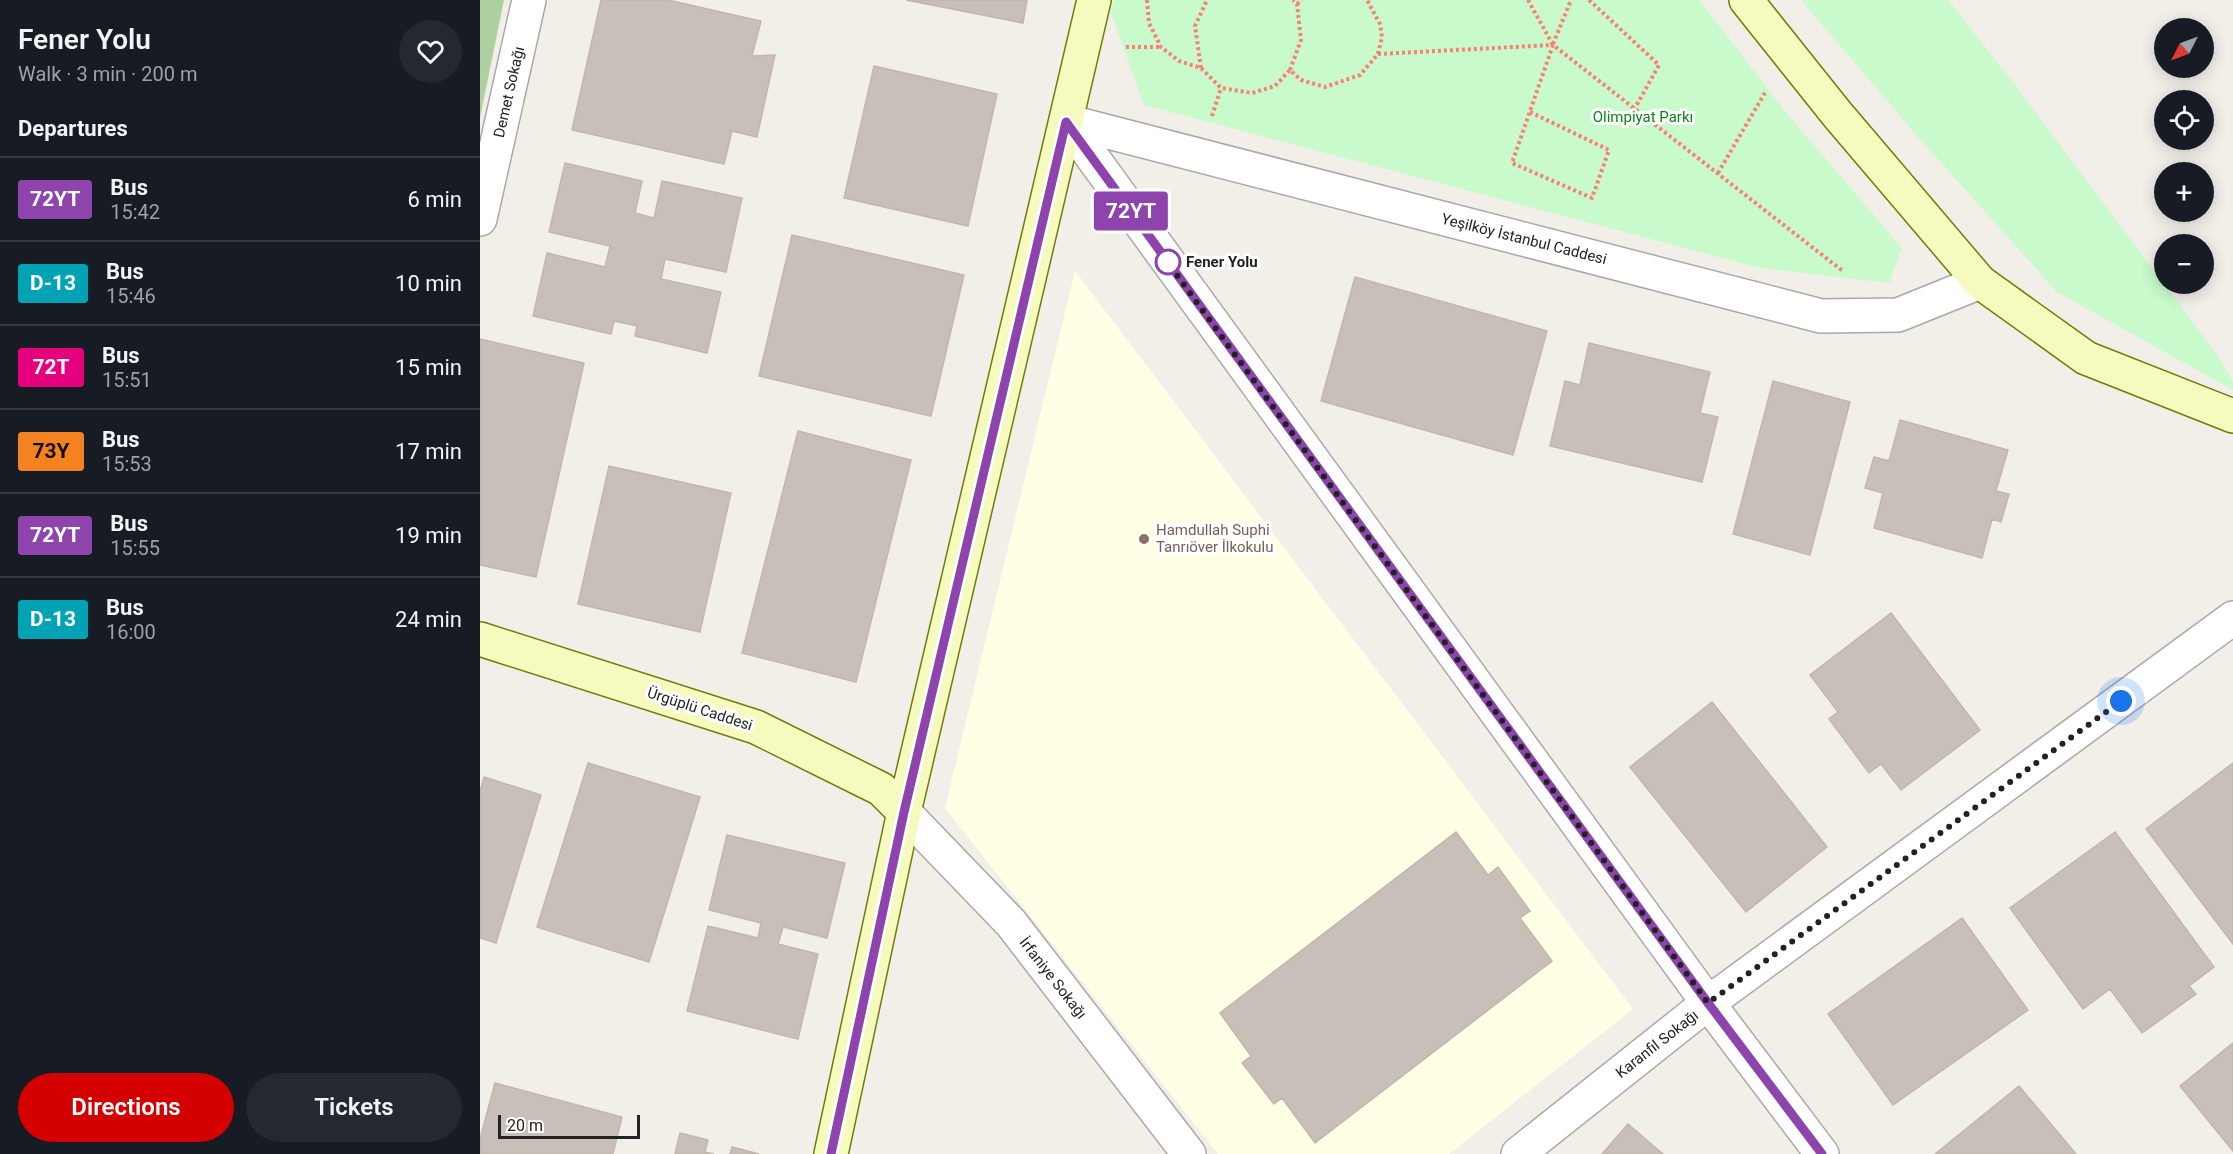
<!DOCTYPE html>
<meta charset="utf-8">
<style>
:root{--surface:#171b24;--page:#242831;--text:#f1f3f6;--muted:#9ea1a6;--line:#363941;--accent:#d40000}
body{margin:0;font-family:Roboto,sans-serif;background:var(--page);color:var(--text);height:100vh;display:flex;flex-direction:column;font-size:22px;white-space:nowrap}
*{box-sizing:border-box;margin:0}
p{font-size:20px;color:var(--muted)}
.icon{flex:none;width:33px;height:33px;fill:none;stroke:currentColor;stroke-width:2;stroke-linecap:round;stroke-linejoin:round}
.map{position:relative;flex:1;overflow:hidden}
.details{display:flex;flex-direction:column;background:var(--surface);width:480px}
.details>*{flex:none}
.badge{padding:0 12px;border-radius:4px;font-size:21px;line-height:39px}
.needle{width:39px;rotate:228deg}
.tools{position:absolute;left:1674px;top:18px;display:grid;gap:12px}
.tools a{display:grid;place-items:center;width:60px;height:60px;border-radius:50%;background:var(--surface);box-shadow:0 3px 15px #0003;font-size:30px}
.scale{position:absolute;left:18px;bottom:15px;width:142px;box-sizing:border-box;padding-left:6px;border:3px solid #222;border-top:0;font-size:16px;line-height:21px;white-space:nowrap;color:#222;-webkit-text-stroke:4px #fff;paint-order:stroke}
.you{position:absolute;width:30px;height:30px;margin:-15px;border:4px solid #fff;border-radius:50%;background:#1a73e8;box-shadow:0 0 0 9px #1a73e833}
.map>.badge{position:absolute;translate:-50% -50%;box-shadow:0 0 0 3px #fff}
h2{padding:0 18px;font-size:22px;line-height:54px}
.round{display:grid;place-items:center;flex:none;width:63px;height:63px;border-radius:32px;background:var(--page)}
.head{display:flex;align-items:center;justify-content:space-between;height:102px;padding:0 18px}
h1{font-size:28px;font-weight:600;line-height:45px}
.button{display:flex;gap:12px;margin-top:auto;padding:12px 18px}
.button a{flex:1;height:69px;border-radius:36px;background:var(--accent);color:#fff;font-size:24px;font-weight:600;line-height:69px;text-align:center}
.button a+a{background:var(--page);color:var(--text)}
ul{padding:0;list-style:none}
li{display:flex;align-items:center;gap:18px;height:84px;padding:0 18px;border-top:2px solid var(--line)}
li div{flex:1}
li b{display:block;font-size:22px}
li em{font-style:normal}
li .badge{min-width:66px;font-weight:700;text-align:center}
main{display:flex;flex:1;min-height:0}
.map>svg:first-child{display:block}
.education{fill:#ffffe5}
.forest{fill:#add19e}
.park{fill:#c8facc}
.building{fill:#c7bfb8;stroke:#c4b6ab;stroke-width:1.5}
.lines{fill:none;stroke-linecap:round;stroke-linejoin:round}
.minor-casing{stroke:#a9a9a9;stroke-width:36}
.secondary-casing{stroke:#707d05;stroke-width:36}
.path{stroke:#fa8072;stroke-width:4;stroke-dasharray:3 3;stroke-linecap:butt}
.minor{stroke:#fff;stroke-width:33}
.secondary{stroke:#f7fabf;stroke-width:33}
.line-casing{stroke:#fff;stroke-width:14}
.line{stroke:#8e44ad;stroke-width:9}
.walk{stroke:#222;stroke-width:6;stroke-dasharray:0 10.8}
.stop-dot{fill:#fff;stroke:#8e44ad;stroke-width:3}
.education-dot{fill:#8d6e63;stroke:#fff;stroke-width:2}
.labels{text-anchor:middle;dominant-baseline:central;stroke-width:6;stroke-linejoin:round;paint-order:stroke}
.street-label{font-size:15px;fill:#222;stroke:#fff}
.park-label{font-size:15px;fill:#0c8416;stroke:#fff}
.stop-label{font-size:15px;font-weight:bold;fill:#222;stroke:#fff;text-anchor:start}
.education-label{font-size:15px;fill:#785e54;stroke:#fff;text-anchor:start}
</style>
<main>
<section class="details">
<div class="head"><div><h1>Fener Yolu</h1><p>Walk · 3 min · 200 m</p></div><a class="round"><svg class="icon" aria-label="heart" viewBox="0 0 24 24"><path d="M12 20l-8-8c-3-5 5-10 8-4 3-6 11-1 8 4z"/></svg></a></div>
<h2>Departures</h2>
<ul>
<li><span class="badge" style="background:#8e44ad;color:#fff">72YT</span><div><b>Bus</b><p>15:42</p></div><em>6 min</em></li>
<li><span class="badge" style="background:#00a3b4;color:#fff">D-13</span><div><b>Bus</b><p>15:46</p></div><em>10 min</em></li>
<li><span class="badge" style="background:#e6007e;color:#fff">72T</span><div><b>Bus</b><p>15:51</p></div><em>15 min</em></li>
<li><span class="badge" style="background:#f58220;color:#111">73Y</span><div><b>Bus</b><p>15:53</p></div><em>17 min</em></li>
<li><span class="badge" style="background:#8e44ad;color:#fff">72YT</span><div><b>Bus</b><p>15:55</p></div><em>19 min</em></li>
<li><span class="badge" style="background:#00a3b4;color:#fff">D-13</span><div><b>Bus</b><p>16:00</p></div><em>24 min</em></li>
</ul>
<div class="button"><a>Directions</a><a>Tickets</a></div>
</section>
<div class="map">
<svg width="1753" height="1154" viewBox="0 0 1753 1154">
<rect width="100%" height="100%" fill="#f2efe9"/>
<!-- education -->
<path class="education" d="M595 271 1153 1009 969 1154H738L465 808Z"/>
<!-- forest -->
<path class="forest" d="M0 0H24L0 118Z"/>
<!-- park -->
<path class="park" d="M634 0H1219L1308 115 1422 248 1409 283 1280 268 664 105 631 13Z
M1321 0H1468L1532 81 1738 356 1753 382V390L1577 292 1439 138Z"/>
<!-- building -->
<path class="building" d="M121 0H188L281 21 272 56 295 55 277 137 252 131 244 164 92 130Z
M426 0H547L543 23Z
M394 66 517 94 488 226 364 198Z
M85 163 162 181 155 213 174 218 182 181 262 198 246 272 185 259 181 279 241 292 227 353 155 336 157 326 134 321 131 334 53 316 67 253 125 267 130 246 69 232Z
M312 235 484 275 451 416 279 376Z
M875 277 1067 331 1033 455 841 401Z
M0 339 104 363 56 577 0 565Z
M1109 343 1230 372 1220 413 1238 417 1222 482 1070 446 1085 381 1100 385Z
M1293 381 1370 402 1330 555 1253 534Z
M1420 420 1528 450 1516 491 1529 494 1521 522 1512 519 1502 558 1394 528 1403 493 1385 488 1394 457 1409 461Z
M318 431 431 460 376 682 262 653Z
M129 466 251 493 220 632 98 604Z
M1411 613 1500 730 1421 790 1401 764 1389 773 1349 719 1358 712 1330 675Z
M1232 702 1347 847 1266 912 1150 767Z
M108 763 220 797 169 962 57 927Z
M1753 763V944L1666 829Z
M4 777 61 795 16 943 0 938V791Z
M976 832 1008 875 1018 867 1050 911 1040 918 1072 961 835 1143 802 1098 794 1104 762 1063 771 1056 740 1013Z
M1635 832 1734 967 1709 986 1716 994 1662 1033 1630 989 1603 1009 1530 908Z
M247 835 365 863 347 938 303 927 298 944 338 954 318 1039 207 1011 228 926 278 938 281 923 229 910Z
M1482 918 1548 1010 1413 1105 1348 1014Z
M1753 1043V1151L1700 1086Z
M15 1083 142 1117 133 1154H0V1139Z
M1539 1086 1596 1154H1455Z
M1148 1124 1183 1154H1122Z
M200 1133 228 1140 225 1152 234 1154H195Z
M252 1147 279 1154H250Z"/>
<g class="lines">
<defs>
<path id="minor" d="M586 121 1228 1003 1342 1154
M586 121 1341 316 1418 315 1500 282
M0 219 49 0
M424 812 531 923 709 1154
M1038 1154 1228 1003 1753 618"/>
<path id="secondary" d="M1266 0 1357 114 1500 282 1606 358 1753 416
M0 639 276 727 401 789 424 812
M351 1154 424 812 614 0"/>
</defs>
<!-- minor casing -->
<use href="#minor" class="minor-casing"/>
<!-- secondary casing -->
<use href="#secondary" class="secondary-casing"/>
<!-- path -->
<path class="path" d="M667 0 669 23 681 47 699 61 721 68 741 88 772 93 795 86 810 70 821 80 845 87 880 75 898 54 902 37 900 24 887 0
M1048 0 1073 45
M1109 0 1179 65 1155 108
M817 4 822 0
M1073 44 1091 0
M646 47H681
M898 54 1073 45
M721 68 715 26 727 0
M810 70 821 40 817 4 813 0
M1050 112 1129 150 1112 198 1032 163 1073 45 1364 272
M732 116 741 88
M1238 173 1286 91"/>
<!-- minor -->
<use href="#minor" class="minor"/>
<!-- secondary -->
<use href="#secondary" class="secondary"/>
</g>
<g class="lines">
<defs>
<path id="line" d="M351 1154 424 812 586 122 1228 1003 1342 1154"/>
</defs>
<!-- line casing -->
<use href="#line" class="line-casing"/>
<!-- line -->
<use href="#line" class="line"/>
<!-- walk -->
<path class="walk" d="M688 262 683 256 1228 1003 1641 701"/>
</g>
<!-- markers -->
<circle class="stop-dot" cx="688" cy="262" r="12"/>
<circle class="education-dot" cx="664" cy="539" r="6"/>
<g class="labels">
<!-- street labels -->
<g class="street-label">
<text transform="translate(29 92) rotate(-77)">Demet Sokağı</text>
<text transform="translate(1044 239) rotate(14)">Yeşilköy İstanbul Caddesi</text>
<text transform="translate(220 709) rotate(18)">Ürgüplü Caddesi</text>
<text transform="translate(573 978) rotate(52)">İrfaniye Sokağı</text>
<text transform="translate(1177 1044) rotate(-38)">Karanfil Sokağı</text>
</g>
<!-- park labels -->
<g class="park-label">
<text x="1163" y="117">Olimpiyat Parkı</text>
</g>
<!-- stop labels -->
<g class="stop-label">
<text x="706" y="262">Fener Yolu</text>
</g>
<!-- education labels -->
<g class="education-label">
<text x="676" y="530">Hamdullah Suphi<tspan x="676" dy="17">Tanrıöver İlkokulu</tspan></text>
</g>
</g>
</svg>
<div class="tools">
<a><svg class="needle" viewBox="-14 -14 28 28"><path d="M0-13l5 13h-10z" fill="#e53935"/><path d="M0 13l5-13h-10z" fill="#9ea1a6"/></svg></a>
<a><svg class="icon" aria-label="locate" viewBox="0 0 24 24"><circle cx="12" cy="12" r="6"/><path d="M12 2v4M12 18v4M2 12h4M18 12h4"/></svg></a>
<a>+</a>
<a>−</a>
</div>
<div class="scale">20 m</div>
<div class="you" style="left:1641px;top:701px"></div>
<b class="badge" style="left:651px;top:211px;background:#8e44ad;color:#fff">72YT</b>
</div>
</main>
